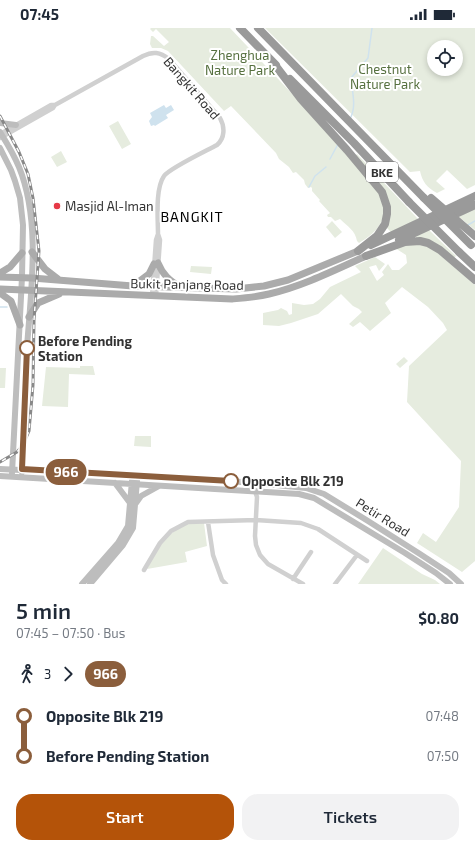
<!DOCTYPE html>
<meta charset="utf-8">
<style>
:root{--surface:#fff;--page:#f2f2f3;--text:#1f2937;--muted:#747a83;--accent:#b45309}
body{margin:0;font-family:"Exo 2",sans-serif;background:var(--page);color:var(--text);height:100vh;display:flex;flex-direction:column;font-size:15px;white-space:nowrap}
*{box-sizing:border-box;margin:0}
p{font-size:13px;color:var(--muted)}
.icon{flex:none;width:22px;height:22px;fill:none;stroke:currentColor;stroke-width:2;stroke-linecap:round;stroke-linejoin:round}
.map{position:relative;height:556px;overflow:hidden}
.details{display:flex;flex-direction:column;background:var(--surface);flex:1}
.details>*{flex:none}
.badge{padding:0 8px;border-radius:13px;font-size:14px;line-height:26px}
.controls{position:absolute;left:427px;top:12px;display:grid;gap:8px}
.controls a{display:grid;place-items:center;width:36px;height:36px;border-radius:50%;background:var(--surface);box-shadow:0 2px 6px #0003;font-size:20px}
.map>.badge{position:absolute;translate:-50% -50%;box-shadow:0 0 0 2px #fff}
.legs{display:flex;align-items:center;gap:6px;height:44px;padding:0 16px;font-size:13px}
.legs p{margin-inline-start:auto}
.overview{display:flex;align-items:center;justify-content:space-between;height:68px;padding:0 16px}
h1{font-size:22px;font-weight:600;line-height:30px}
.cta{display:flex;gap:8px;margin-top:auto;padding:8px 16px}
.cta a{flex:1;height:46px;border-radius:16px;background:var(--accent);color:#fff;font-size:16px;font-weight:600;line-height:46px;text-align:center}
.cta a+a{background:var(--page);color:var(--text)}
ul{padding:0 16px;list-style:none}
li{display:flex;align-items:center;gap:14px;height:40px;font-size:15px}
li i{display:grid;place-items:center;width:6px;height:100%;margin:0 5px;background:currentColor}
li i::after{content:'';width:10px;height:10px;margin:-5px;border:3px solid;border-radius:50%;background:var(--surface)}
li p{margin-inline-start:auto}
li:first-child i{background:linear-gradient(#0000 50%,currentColor 0)}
li:last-child i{background:linear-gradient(currentColor 50%,#0000 0)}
.status{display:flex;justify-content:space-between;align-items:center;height:28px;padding:0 20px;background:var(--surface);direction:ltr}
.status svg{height:11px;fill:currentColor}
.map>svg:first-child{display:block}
.green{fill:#e6ecdf;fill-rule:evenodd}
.water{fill:#cfe2ee}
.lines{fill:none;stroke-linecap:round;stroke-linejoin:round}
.stream{stroke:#cfe2ee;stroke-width:1.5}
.street{stroke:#d0d0d0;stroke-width:4.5}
.secondary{stroke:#bdbdbd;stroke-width:6}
.primary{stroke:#ababab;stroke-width:7}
.highway{stroke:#9a9a9a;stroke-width:8}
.rail-casing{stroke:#888;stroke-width:3}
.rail{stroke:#fff;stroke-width:1.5;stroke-dasharray:4.5;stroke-linecap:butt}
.highway-bridge{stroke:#9a9a9a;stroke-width:8}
.line-1-casing{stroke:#fff;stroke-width:9}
.line-1{stroke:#8b5e3c;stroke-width:6}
.poi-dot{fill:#e63946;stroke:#fff;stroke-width:1.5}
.stop-1-dot{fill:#fff;stroke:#8b5e3c;stroke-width:2}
.labels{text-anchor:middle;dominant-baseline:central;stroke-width:4;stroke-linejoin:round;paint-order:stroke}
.shield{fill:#fff;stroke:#707070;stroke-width:1}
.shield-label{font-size:12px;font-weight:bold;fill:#333}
.park-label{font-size:13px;fill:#56703f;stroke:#fff}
.street-label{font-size:13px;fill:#333;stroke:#fff}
.poi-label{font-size:13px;fill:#333;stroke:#fff;text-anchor:start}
.stop-label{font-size:13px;font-weight:bold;fill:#333;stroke:#fff;text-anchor:start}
.neighbourhood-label{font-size:14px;letter-spacing:1px;fill:#000;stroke:#fff}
</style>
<div class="status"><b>07:45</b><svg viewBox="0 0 49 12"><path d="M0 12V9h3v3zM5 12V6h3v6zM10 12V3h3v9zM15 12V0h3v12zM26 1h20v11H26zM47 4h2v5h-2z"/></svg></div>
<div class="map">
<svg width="475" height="556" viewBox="0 0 475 556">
<rect width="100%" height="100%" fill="#fff"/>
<!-- green -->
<path class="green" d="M151 0H230L298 72 378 162C380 167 383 173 384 178 386 195 373 207 359 215L357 213C355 202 348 199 340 191L335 193 331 189H328L327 187 330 185 319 173 320 172 312 163V160L311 159 308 160 305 156 304 152 296 144 293 145 289 139 279 131 276 125 231 78 224 83 168 23 161 20H152L150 16 151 8H153L164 18 169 14 156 1 153 4 150 1Z
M265 0H475V157L467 161 447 142 436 153 445 161 437 165C427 160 422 153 420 143L410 144ZM434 19H456V41H434Z
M118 93 131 116 122 121 109 98Z
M61 123 67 134 57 139 51 129Z
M357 126 418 191 391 204 386 199 390 182 355 128Z
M475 180V202L458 188Z
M332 193 342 204 335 210 326 199Z
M429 202 456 228 454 230 416 210 415 208Z
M412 215 431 219 475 257V533L462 544 417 515 423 505 436 514 459 479 461 433 407 374 409 338 447 302 443 295 428 279 402 259 385 275 391 285 370 303 360 294 353 299 349 296 362 284 359 281 353 278 341 266 318 286 291 295 279 298 263 297V285L278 282 281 280 287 283 289 287 292 286V275L304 277 313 276 320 271 330 259 361 244 355 238 375 229 385 236 379 243 376 237 369 239 377 253 384 247 382 244 388 236 392 242H399L407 235 406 227 395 220Z
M191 238 212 239 211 246 190 244Z
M404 329 408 333 400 340 396 336Z
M80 338H93L95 347 69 346 68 379 42 378 46 339 80 340Z
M0 340H6L5 360H0Z
M135 408H151V419L134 418Z
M204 495 207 518 185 524 187 534 147 541 161 515 166 509 185 496Z
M383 520 422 546 435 552 440 556H358Z"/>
<!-- water -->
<path class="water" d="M164 77 166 80 171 77 174 82 166 87 168 90 155 98 154 97 151 98 149 93 152 89 150 85Z"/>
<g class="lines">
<!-- stream -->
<path class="stream" d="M350 91C357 78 352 64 351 50L368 30 372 0
M330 131 338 116
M309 159 315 148 326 139
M468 197 475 193
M0 279H7"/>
<!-- street -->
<path class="street" d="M0 106 51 77H55
M0 110 53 80 55 77 143 28C153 23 160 24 169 31L220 90C225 99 225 110 217 117 206 123 170 140 164 148 155 161 158 191 158 206L156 212 152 268
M156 268 160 212 158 206
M247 455 254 460 257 469 255 508 256 517 260 527 268 536 303 556
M208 494 213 527 222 552 226 556
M144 542 160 515 171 503 188 494 256 492 301 495 318 501 367 533
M293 551 311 524
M335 556 357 527"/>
<!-- secondary -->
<path class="secondary" d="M0 95 16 97
M0 104C7 115 14 127 19 139 41 193 31 262 27 319 25 361 23 402 22 444
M0 120 11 142 15 153 20 170 23 197 22 249 12 445
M0 441 186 450 256 455 306 460 324 466 368 493 420 526 449 545 461 556
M0 448 299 466 314 470 405 525 436 545 450 556
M115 455 130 475
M136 475 141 468 159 458
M82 556 118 515 128 498 132 453
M90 556 123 517 133 500 137 453"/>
<!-- primary -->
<path class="primary" d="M32 224 45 241 58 251
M158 235C163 247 169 252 180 259
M0 245 10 239 22 225
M0 249 32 250 133 258 236 261 264 258 288 252 358 223
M133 258 149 246 154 236
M0 261 232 271C244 270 257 269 269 266 303 258 335 242 366 228
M0 265 11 273 20 297
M29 289 38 275 59 266"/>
<!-- highway -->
<path class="highway" d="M240 0 276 37
M258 0 424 170
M272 33 301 71 347 122 382 164 387 179V186L385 196 377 208 358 223
M290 51 354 115 409 174
M399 212 475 177
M371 217 475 168
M459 224 475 239
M366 228 405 214 420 213 428 215 440 222 475 252"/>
<defs>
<path id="rail" d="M0 88 19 124 28 146 33 170 39 223 34 292 33 357 29 403 23 417 17 424 0 434"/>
</defs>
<!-- rail casing -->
<use href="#rail" class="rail-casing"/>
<!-- rail -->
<use href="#rail" class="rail"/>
<!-- highway-bridge -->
<path class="highway-bridge" d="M424 170 471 217
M431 170 475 208
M409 174 459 224"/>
</g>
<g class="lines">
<defs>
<path id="line-1" d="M27 320 22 441 231 453"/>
</defs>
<!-- line-1 casing -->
<use href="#line-1" class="line-1-casing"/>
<!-- line-1 -->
<use href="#line-1" class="line-1"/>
</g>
<!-- markers -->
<circle class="poi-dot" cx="57" cy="178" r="4"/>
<g class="stop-1-dot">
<circle cx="27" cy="320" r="7"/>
<circle cx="231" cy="453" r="7"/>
</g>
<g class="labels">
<!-- shield labels -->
<rect class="shield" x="366" y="134" width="32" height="20" rx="3"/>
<g class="shield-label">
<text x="382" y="144">BKE</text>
</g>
<!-- park labels -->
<g class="park-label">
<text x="240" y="27">Zhenghua<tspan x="240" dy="15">Nature Park</tspan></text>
<text x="385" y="41">Chestnut<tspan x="385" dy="15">Nature Park</tspan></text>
</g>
<!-- street labels -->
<g class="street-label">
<text transform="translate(192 60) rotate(49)">Bangkit Road</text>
<text transform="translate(187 256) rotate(1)">Bukit Panjang Road</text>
<text transform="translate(383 489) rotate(32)">Petir Road</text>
</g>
<!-- poi labels -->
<g class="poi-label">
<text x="65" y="178">Masjid Al-Iman</text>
</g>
<!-- stop labels -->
<g class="stop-label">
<text x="38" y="313">Before Pending<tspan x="38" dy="15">Station</tspan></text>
<text x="242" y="453">Opposite Blk 219</text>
</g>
<!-- neighbourhood labels -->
<g class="neighbourhood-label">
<text x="192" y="188">BANGKIT</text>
</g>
</g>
</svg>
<div class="controls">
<a><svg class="icon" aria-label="locate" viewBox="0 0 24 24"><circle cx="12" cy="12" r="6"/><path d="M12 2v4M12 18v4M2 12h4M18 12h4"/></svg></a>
</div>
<b class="badge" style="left:66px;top:444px;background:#8b5e3c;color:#fff">966</b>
</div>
<section class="details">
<div class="overview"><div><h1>5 min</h1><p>07:45 – 07:50 · Bus</p></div><b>$0.80</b></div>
<div class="legs"><svg class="icon" aria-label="walk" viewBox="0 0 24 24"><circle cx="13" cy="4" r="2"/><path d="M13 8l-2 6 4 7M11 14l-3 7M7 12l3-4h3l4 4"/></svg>3<svg class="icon" aria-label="forward" viewBox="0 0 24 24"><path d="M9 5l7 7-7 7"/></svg><b class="badge" style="background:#8b5e3c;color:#fff">966</b></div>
<ul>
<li><i style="color:#8b5e3c"></i><b>Opposite Blk 219</b><p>07:48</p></li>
<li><i style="color:#8b5e3c"></i><b>Before Pending Station</b><p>07:50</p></li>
</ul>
<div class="cta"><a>Start</a><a>Tickets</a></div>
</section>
